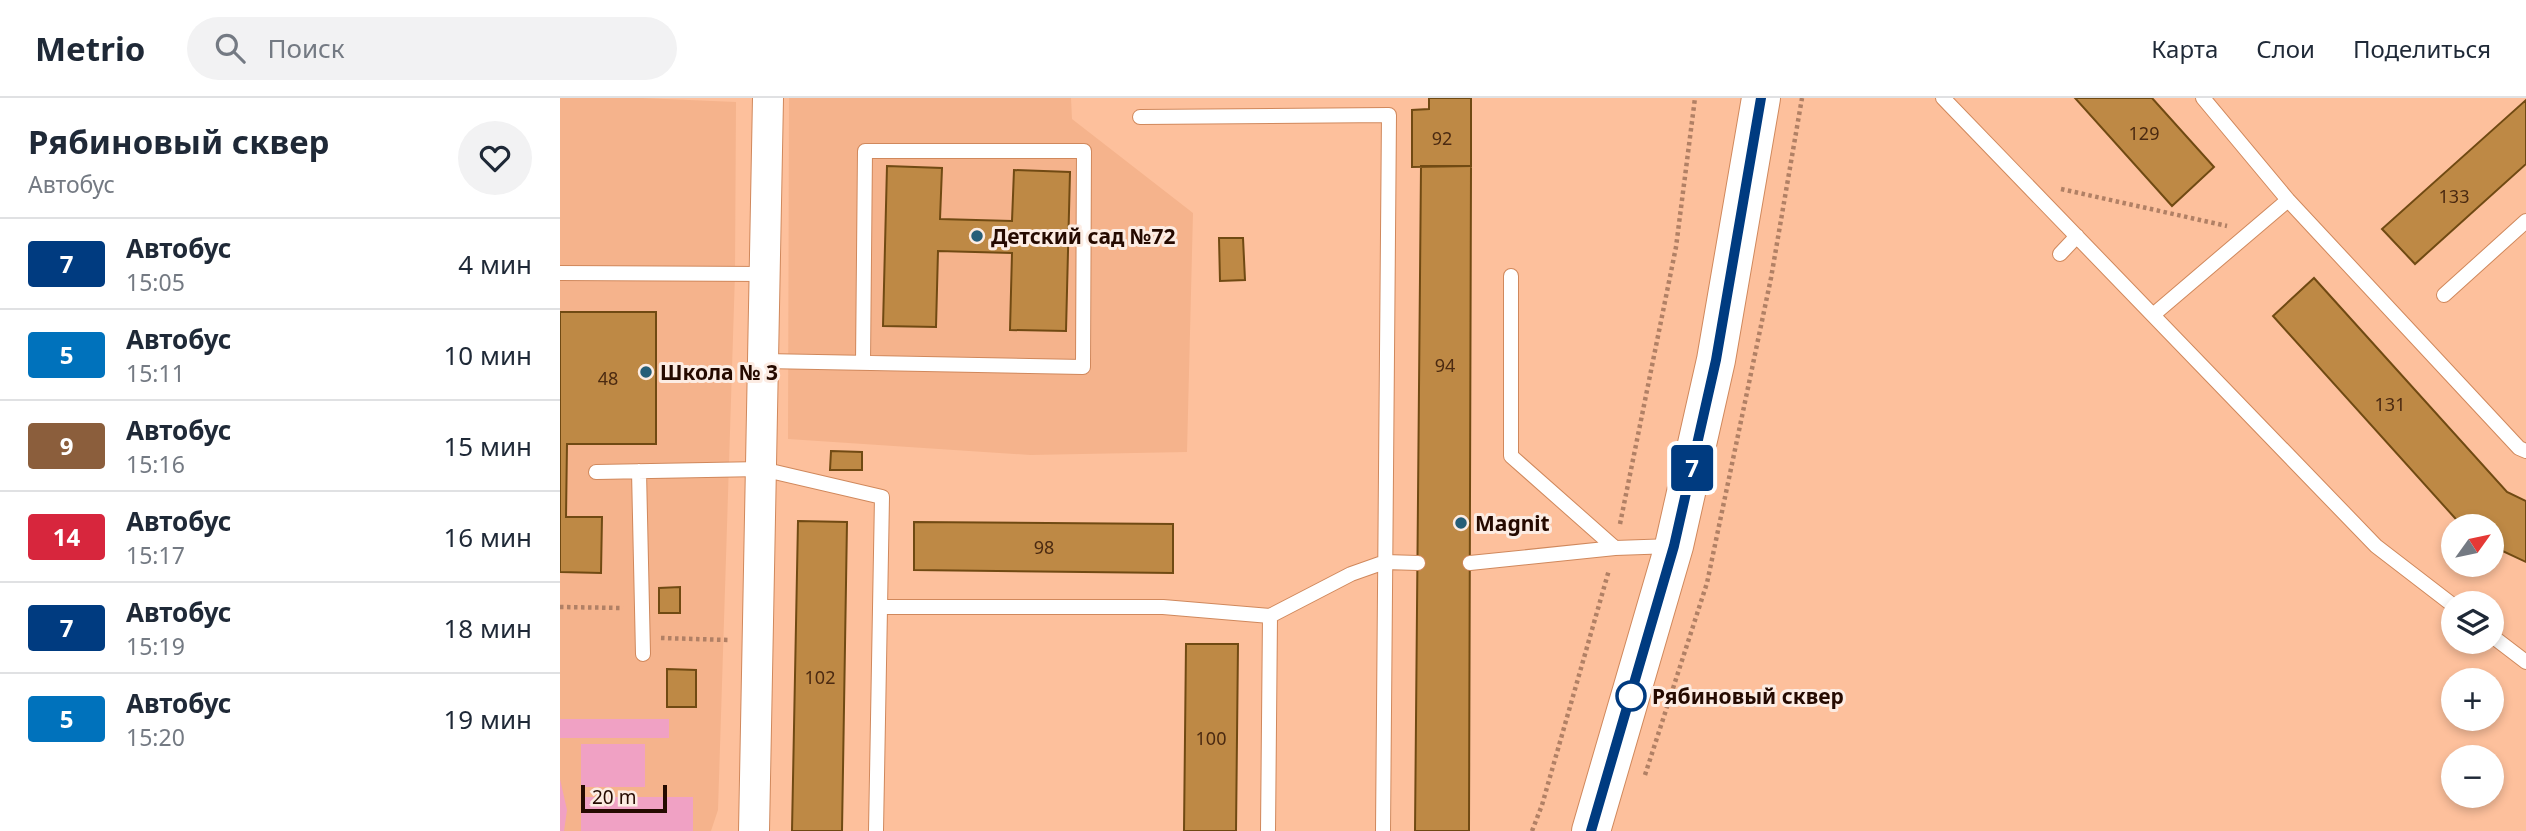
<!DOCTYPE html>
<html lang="ru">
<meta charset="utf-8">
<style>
:root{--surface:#fff;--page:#f2f2f3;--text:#1f2937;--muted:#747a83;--line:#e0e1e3}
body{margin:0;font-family:"Noto Sans",sans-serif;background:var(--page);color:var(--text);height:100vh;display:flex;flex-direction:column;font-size:26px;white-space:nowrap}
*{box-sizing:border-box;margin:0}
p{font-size:23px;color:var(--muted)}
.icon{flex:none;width:38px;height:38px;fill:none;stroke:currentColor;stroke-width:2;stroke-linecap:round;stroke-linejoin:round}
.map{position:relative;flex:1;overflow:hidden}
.panel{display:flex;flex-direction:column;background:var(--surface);width:560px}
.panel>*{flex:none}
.badge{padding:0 14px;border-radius:5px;font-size:24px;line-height:46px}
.needle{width:46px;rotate:57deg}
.controls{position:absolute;left:1881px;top:416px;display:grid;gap:14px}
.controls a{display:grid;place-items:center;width:63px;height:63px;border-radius:50%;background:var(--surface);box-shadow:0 4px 10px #0003;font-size:35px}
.scale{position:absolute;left:21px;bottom:18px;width:86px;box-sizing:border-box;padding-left:7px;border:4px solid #250a00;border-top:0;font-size:19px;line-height:24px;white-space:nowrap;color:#250a00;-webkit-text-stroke:5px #fcece3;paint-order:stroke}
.map>.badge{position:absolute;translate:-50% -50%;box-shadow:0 0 0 4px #fff}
.round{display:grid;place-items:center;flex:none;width:74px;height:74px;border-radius:37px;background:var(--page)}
.summary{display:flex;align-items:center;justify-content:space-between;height:119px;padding:0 28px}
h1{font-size:33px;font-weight:700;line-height:52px}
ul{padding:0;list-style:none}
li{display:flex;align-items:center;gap:21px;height:91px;padding:0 28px;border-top:2px solid var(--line)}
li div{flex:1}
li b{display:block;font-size:26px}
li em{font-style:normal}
li .badge{min-width:77px;font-weight:700;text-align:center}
header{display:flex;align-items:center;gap:42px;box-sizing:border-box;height:98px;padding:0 35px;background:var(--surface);border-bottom:2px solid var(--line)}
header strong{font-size:33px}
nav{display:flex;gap:38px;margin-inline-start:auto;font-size:24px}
.search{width:490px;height:63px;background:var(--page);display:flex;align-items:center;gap:18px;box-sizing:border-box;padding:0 24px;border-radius:38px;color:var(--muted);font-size:26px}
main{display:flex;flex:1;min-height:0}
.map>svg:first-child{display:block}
.built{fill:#f5b38c}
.green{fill:#f0a1c4}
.building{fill:#be8945;stroke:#704a13;stroke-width:2}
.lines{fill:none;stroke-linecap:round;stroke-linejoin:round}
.lane-casing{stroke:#d0885c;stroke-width:16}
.street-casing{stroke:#d0885c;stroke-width:32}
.primary-casing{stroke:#d0885c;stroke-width:40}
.path{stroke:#b18065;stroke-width:4.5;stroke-dasharray:3.5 3.5;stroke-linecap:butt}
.lane{stroke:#fff;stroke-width:14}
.street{stroke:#fff;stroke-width:30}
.primary{stroke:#fff;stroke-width:38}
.line-casing{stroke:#fff;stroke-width:16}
.line{stroke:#003b80;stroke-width:10}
.poi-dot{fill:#265e78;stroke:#fcece3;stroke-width:2.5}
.stop-dot{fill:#fff;stroke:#003b80;stroke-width:3.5}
.labels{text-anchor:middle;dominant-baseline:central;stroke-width:6;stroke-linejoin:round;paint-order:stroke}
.number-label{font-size:18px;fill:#4b2a11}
.poi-label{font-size:21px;font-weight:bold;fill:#250a00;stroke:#fcece3;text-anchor:start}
.stop-label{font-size:21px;font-weight:bold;fill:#250a00;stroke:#fcece3;text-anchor:start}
</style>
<header>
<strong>Metrio</strong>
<div class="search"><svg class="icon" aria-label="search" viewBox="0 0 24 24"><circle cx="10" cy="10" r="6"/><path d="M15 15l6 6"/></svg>Поиск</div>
<nav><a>Карта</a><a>Слои</a><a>Поделиться</a></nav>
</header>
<main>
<section class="panel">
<div class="summary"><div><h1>Рябиновый сквер</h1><p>Автобус</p></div><a class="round"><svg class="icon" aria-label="heart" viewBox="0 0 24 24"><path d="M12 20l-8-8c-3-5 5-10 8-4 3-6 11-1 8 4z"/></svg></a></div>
<ul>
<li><span class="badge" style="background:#003b80;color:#fff">7</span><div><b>Автобус</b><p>15:05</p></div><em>4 мин</em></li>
<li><span class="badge" style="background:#0072bc;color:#fff">5</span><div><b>Автобус</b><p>15:11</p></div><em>10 мин</em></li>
<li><span class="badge" style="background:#8b5e3c;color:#fff">9</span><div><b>Автобус</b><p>15:16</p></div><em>15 мин</em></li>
<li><span class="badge" style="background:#d7263d;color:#fff">14</span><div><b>Автобус</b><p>15:17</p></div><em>16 мин</em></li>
<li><span class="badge" style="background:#003b80;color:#fff">7</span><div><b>Автобус</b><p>15:19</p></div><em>18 мин</em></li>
<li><span class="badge" style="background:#0072bc;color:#fff">5</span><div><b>Автобус</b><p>15:20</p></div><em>19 мин</em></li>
</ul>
</section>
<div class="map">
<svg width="1966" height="733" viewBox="0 0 1966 733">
<rect width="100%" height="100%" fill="#fdc09c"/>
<!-- built -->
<path class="built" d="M0 0H82L176 4 175 176 158 712 151 733H0Z
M229 0H511L512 21 633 115 627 354 470 357 228 341Z"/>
<!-- green -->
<path class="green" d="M0 621H109V640H0Z
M21 646H85V689H21Z
M0 681 7 712 4 733H0Z
M21 699H133V733H21Z"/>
<!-- building -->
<path class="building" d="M869 0H911V68L852 69V12L869 11Z
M1515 0H1592L1654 69 1612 108Z
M1966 2V66L1855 166 1822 131Z
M327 68 382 70 380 121 452 123 454 72 510 74 506 233 450 232 452 155 378 153 376 229 323 228Z
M861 68H911L909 733H855Z
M659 140H683L685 182 660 183Z
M1754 180 1947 394 1966 403V464L1932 448V429H1903L1713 218Z
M0 214H96V346H7L6 419H42L41 475 0 474Z
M271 353 302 354V372H270Z
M238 423 287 424 282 733H232Z
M354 424 613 426V475L354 472Z
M120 489V515H99V490Z
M626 546H678L676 733H624Z
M107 571 136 572V609H107Z"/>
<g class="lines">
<defs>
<path id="lane" d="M1383 0 1816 448 1894 508
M1643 0 1728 102 1959 350 1966 353
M580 19 829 17 823 733
M1500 156 1517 138
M0 175 205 176
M951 178V358L1055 450
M1884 197 1966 123
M1593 217 1728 102
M204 263 523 269 524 53H305L303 265
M79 373 83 556
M36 374 202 371 322 399 316 733
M910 465 1055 450 1113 448
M320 509H603L710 518 791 476 825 464 858 465
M1932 538 1966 564
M708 733 710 518"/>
<path id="street" d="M194 733 208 0"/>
<path id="primary" d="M1031 733 1114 448 1156 262 1201 0"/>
</defs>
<!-- lane casing -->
<use href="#lane" class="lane-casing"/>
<!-- street casing -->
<use href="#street" class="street-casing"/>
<!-- primary casing -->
<use href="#primary" class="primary-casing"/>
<!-- path -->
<path class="path" d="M1501 91 1667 128
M1060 426 1116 149 1135 0
M0 509 63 510
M101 540 169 542
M1085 677 1147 485 1211 180 1242 0
M972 733 982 707 1049 472"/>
<!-- lane -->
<use href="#lane" class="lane"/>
<!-- street -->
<use href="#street" class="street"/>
<!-- primary -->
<use href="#primary" class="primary"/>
</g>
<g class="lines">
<defs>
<path id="line" d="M1031 733 1114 448 1156 262 1201 0"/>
</defs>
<!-- line casing -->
<use href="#line" class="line-casing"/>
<!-- line -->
<use href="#line" class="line"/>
</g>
<!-- markers -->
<g class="poi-dot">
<circle cx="417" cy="138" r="7"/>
<circle cx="86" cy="274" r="7"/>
<circle cx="901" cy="425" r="7"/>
</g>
<circle class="stop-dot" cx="1071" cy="598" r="14"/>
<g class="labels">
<!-- number labels -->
<g class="number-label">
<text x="1584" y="35">129</text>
<text x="882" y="40">92</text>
<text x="1894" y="98">133</text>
<text x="885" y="267">94</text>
<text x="48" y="280">48</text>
<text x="1830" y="306">131</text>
<text x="484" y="449">98</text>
<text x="260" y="579">102</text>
<text x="651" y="640">100</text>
</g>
<!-- poi labels -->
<g class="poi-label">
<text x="431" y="138">Детский сад №72</text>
<text x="100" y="274">Школа № 3</text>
<text x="915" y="425">Magnit</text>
</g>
<!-- stop labels -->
<g class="stop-label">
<text x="1092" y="598">Рябиновый сквер</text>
</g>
</g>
</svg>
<div class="controls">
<a><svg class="needle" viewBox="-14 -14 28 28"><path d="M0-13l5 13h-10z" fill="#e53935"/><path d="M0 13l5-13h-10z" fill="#747a83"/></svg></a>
<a><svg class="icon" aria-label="layers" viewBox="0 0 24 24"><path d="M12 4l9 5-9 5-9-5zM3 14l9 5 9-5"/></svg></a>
<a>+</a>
<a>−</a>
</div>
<div class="scale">20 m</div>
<b class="badge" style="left:1132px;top:370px;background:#003b80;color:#fff">7</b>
</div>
</main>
